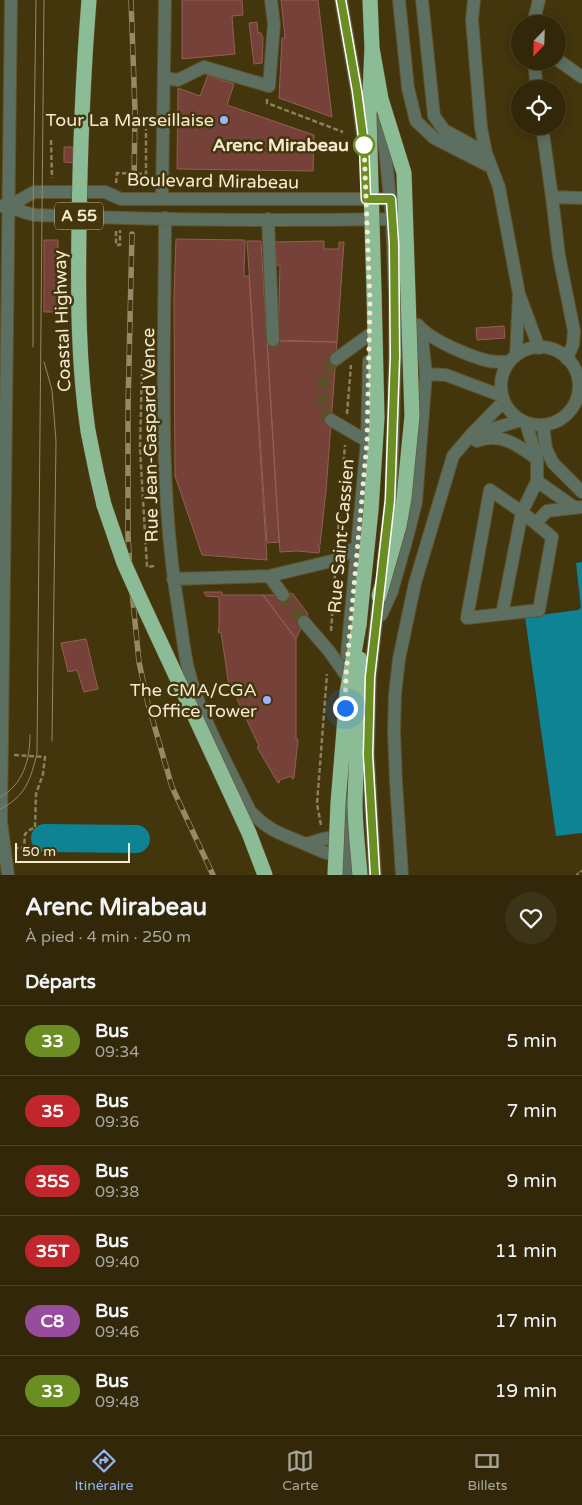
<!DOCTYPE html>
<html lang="fr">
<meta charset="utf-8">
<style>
:root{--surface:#322809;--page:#3d3417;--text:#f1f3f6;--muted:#a8a69c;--line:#4d442a;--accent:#95b2f1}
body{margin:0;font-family:"Varela Round",sans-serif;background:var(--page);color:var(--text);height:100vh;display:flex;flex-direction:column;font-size:19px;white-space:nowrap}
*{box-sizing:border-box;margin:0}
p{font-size:16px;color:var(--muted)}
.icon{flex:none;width:28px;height:28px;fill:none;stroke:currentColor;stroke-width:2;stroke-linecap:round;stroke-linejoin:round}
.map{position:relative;height:875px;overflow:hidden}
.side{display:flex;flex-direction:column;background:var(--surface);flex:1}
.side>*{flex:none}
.badge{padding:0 10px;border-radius:16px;font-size:18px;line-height:32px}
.needle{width:32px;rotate:203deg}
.fabs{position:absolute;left:511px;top:15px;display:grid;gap:10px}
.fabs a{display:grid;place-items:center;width:55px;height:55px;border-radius:50%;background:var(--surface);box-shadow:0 2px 12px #0003,0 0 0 1px var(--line);font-size:25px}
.scale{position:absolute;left:15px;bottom:12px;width:115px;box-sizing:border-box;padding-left:5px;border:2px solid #f4eacf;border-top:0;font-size:14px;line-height:18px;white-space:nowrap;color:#f4eacf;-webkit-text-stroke:4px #43350c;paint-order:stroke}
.you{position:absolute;width:25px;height:25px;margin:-12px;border:4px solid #fff;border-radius:50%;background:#1a73e8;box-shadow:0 0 0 8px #1a73e833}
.map>.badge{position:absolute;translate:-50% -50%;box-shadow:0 0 0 2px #fff}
h2{padding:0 25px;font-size:19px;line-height:45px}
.round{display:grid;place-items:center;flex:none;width:52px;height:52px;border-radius:26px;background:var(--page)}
.headline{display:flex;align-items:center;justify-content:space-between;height:85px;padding:0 25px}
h1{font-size:24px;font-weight:700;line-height:38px}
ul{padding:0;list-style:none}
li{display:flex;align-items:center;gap:15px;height:70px;padding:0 25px;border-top:1px solid var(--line)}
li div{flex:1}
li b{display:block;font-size:19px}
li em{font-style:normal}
li .badge{min-width:55px;font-weight:700;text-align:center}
.tab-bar{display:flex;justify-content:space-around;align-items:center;height:70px;border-top:1px solid var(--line);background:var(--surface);font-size:14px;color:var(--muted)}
.tab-bar a{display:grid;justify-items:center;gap:2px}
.tab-bar .selected{color:var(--accent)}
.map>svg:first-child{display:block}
.water{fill:#0d8393}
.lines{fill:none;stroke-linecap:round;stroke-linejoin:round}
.river{stroke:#0d8393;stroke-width:28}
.building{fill:#764139;stroke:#955e54}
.minor-tunnel{stroke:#5e5029;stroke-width:12;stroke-dasharray:12 6;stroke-linecap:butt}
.minor-casing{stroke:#5f522b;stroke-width:14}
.highway-casing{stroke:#5f522b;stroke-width:16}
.path{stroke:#8c805c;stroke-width:2.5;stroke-dasharray:5 2.5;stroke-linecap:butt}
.minor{stroke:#5c6f60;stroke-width:12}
.highway{stroke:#8cbc96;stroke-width:15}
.tram{stroke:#958967;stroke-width:1}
.rail-casing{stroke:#958967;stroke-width:5.5}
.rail{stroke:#43350c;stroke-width:4;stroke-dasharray:11;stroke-linecap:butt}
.highway-bridge-casing{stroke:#5f522b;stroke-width:16;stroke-linecap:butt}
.highway-bridge{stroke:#8cbc96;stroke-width:15}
.line-casing{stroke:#fff;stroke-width:11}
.line{stroke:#6b8e23;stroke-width:8}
.walk{stroke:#f4eacf;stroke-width:5;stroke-dasharray:0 9}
.poi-dot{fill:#9db4fd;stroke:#43350c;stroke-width:2}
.stop-dot{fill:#fff;stroke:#6b8e23;stroke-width:2.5}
.labels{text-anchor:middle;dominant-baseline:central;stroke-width:5;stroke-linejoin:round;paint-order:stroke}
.shield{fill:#43350c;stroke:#bfb494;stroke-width:1}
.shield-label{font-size:16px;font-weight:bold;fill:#f4eacf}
.poi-label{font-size:18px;fill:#f4eacf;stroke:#43350c;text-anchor:end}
.stop-label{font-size:18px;font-weight:bold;fill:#f4eacf;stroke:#43350c;text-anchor:end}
.street-label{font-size:18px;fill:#f4eacf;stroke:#43350c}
</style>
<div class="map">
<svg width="582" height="875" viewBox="0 0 582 875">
<rect width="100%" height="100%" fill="#43350c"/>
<!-- water -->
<path class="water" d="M582 562V833L556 836 525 617 578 610 581 608 576 563Z"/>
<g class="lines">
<!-- river -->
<path class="river" d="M45 838 136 839"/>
</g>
<!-- building -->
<path class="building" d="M182 0H242L243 15 232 16 235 54 182 59Z
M281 0H318L332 117 279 98 282 38H285Z
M257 22 258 33H261L263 38 262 63 254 64 249 23Z
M208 75 234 84 227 105 314 135 313 171 177 169 178 88 200 96Z
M64 147H73V163L64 162Z
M176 239 245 240 244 276H249L267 560 202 555 175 476 174 297Z
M44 240H58V312H44Z
M247 241H261L279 542 267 543Z
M324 241V249H339V242H344L337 342 278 340 280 266 277 265 275 242Z
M504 326 505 338 477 340 476 328Z
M267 341 337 342 326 491 320 545 318 544V547H320L319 553 297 551 280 552Z
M204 592H222V595H263L296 639V739H298L294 778 292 779V776L279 780 280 782 278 783 257 747 259 746 228 680 221 632 219 633 218 629H219V597L206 596Z
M287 593 293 594 308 614 296 639 263 595H287Z
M86 639 98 689 84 692 77 670 68 672 61 643Z"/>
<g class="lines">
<!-- minor-tunnel -->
<path class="minor-tunnel" d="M331 420 322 409 324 373 336 359
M283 595 304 622"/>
<defs>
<path id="minor" d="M341 0 357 91 364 146
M399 0 408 88 416 121 434 138 491 167
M422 0 434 116 444 130 486 153
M474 0 472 20 481 128 486 153 499 187 519 294
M533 24 539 0
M558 60 582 77
M534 61 537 89
M164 78 178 80 204 67 269 86 274 24 271 0
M382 120 392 219 395 297V356L391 500 383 566
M542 126 552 197
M162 199 165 0
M0 206C13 206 24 214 36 215 154 220 274 221 392 219
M9 206 34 192H105L121 199H391
M165 218C165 350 157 483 179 613 182 632 184 651 188 669 201 719 228 765 250 811 271 833 281 833 307 845 321 851 329 855 344 857
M268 219 273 340
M418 325C430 340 471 357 489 361 495 362 503 362 509 362
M501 386a39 39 0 1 1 78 0a39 39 0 1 1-78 0Z
M516 355 519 294 539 348
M336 359 369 335
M567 359 573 344 574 331 559 256 552 197 582 198
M426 374 446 375 502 396
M504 401 470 436 521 420
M331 420 367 441
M543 425 546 449 553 463 582 492
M477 441C501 432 518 445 537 459
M537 481 575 508
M490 490 522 512 552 537 539 610 467 618Z
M536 523 547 511 582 507
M269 576 283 595
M173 579 269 576 336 560 358 546
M502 614 522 512 537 481V459L526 423
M381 615 392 591 408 534 416 502 426 374 421 329
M304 622 329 651 346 675
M347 655 367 441 369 361
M344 802 349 875
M306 844 323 839 345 835
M8 875 1 821 11 0
M375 875 368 755 370 677 380 588
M402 875 396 782 394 732 395 694 399 659 415 583 453 456 470 436"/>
<path id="highway" d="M88 431 97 475 104 505
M359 625 371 510 377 418 374 292"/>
</defs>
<!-- minor casing -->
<use href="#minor" class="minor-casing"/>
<!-- highway casing -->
<use href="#highway" class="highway-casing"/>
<!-- path -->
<path class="path" d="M267 99V103L343 132
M51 140 52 178
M116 183 117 173 146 174V129
M116 231V245H120V230
M142 367 140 449 147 567 154 566
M347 414 351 365
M337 544 345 445
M331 631 335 574
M14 755 45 757 43 774 36 794 35 828 31 829 25 834 24 848H17
M321 825 317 804 327 674"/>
<!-- minor -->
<use href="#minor" class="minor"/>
<!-- highway -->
<use href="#highway" class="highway"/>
<!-- tram -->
<path class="tram" d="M33 347V215L36 0
M44 362 52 390 56 441 52 741
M0 797C23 785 30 760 30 735
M0 809C26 797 31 778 37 753L44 0"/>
<defs>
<path id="rail" d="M131 0 135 111 134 185
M132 234 128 407V535L130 572 139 662 148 704 172 787 213 875
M579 875 582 873"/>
</defs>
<!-- rail casing -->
<use href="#rail" class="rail-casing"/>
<!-- rail -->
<use href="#rail" class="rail"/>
<defs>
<path id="highway-bridge" d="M370 0 372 48 369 116 374 292
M372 48 381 99 404 173 412 416 404 498 399 526 379 596
M88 431C78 363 78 295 79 227 80 151 83 75 89 0
M104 505 124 563 137 592 249 833 265 875
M360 659C361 707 356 754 355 802 355 826 358 851 360 875
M335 875 338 804 347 693 359 625"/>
</defs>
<!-- highway-bridge casing -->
<use href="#highway-bridge" class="highway-bridge-casing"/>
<!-- highway-bridge -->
<use href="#highway-bridge" class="highway-bridge"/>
</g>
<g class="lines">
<defs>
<path id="line" d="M341 0 357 91 364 144 366 199H391L394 244 395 356 390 500 370 677 368 755 375 875"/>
</defs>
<!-- line casing -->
<use href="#line" class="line-casing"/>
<!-- line -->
<use href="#line" class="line"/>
<!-- walk -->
<path class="walk" d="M345 708 346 675 367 441 370 302 364 145"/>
</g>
<!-- markers -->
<g class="poi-dot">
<circle cx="224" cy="120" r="5"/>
<circle cx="267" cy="700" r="5"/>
</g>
<circle class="stop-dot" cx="364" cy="145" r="10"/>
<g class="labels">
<!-- shield labels -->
<rect class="shield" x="55" y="202.5" width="48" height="27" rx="4"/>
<g class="shield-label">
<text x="79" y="216">A 55</text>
</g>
<!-- poi labels -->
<g class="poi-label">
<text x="214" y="120">Tour La Marseillaise</text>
<text x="257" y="690">The CMA/CGA<tspan x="257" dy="21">Office Tower</tspan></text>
</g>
<!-- stop labels -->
<g class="stop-label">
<text x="349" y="145">Arenc Mirabeau</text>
</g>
<!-- street labels -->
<g class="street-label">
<text transform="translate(213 181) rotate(1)">Boulevard Mirabeau</text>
<text transform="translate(62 321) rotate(-92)">Coastal Highway</text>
<text transform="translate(150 435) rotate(-91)">Rue Jean-Gaspard Vence</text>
<text transform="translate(341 536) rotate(-85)">Rue Saint-Cassien</text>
</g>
</g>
</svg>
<div class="fabs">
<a><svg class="needle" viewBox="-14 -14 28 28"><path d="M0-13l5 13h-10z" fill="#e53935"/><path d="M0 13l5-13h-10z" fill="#a8a69c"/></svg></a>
<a><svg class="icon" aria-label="locate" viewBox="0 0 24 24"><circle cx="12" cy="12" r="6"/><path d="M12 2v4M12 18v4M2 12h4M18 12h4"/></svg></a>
</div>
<div class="scale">50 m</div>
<div class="you" style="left:345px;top:708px"></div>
</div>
<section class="side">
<div class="headline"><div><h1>Arenc Mirabeau</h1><p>À pied · 4 min · 250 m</p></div><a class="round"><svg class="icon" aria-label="heart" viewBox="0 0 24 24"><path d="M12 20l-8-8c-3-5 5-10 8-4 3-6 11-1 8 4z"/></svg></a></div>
<h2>Départs</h2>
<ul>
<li><span class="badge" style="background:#6b8e23;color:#fff">33</span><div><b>Bus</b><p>09:34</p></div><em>5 min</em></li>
<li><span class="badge" style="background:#c0262c;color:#fff">35</span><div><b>Bus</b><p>09:36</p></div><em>7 min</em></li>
<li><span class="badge" style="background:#c0262c;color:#fff">35S</span><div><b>Bus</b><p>09:38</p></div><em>9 min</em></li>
<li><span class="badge" style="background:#c0262c;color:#fff">35T</span><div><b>Bus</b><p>09:40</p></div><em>11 min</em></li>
<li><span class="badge" style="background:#974c9d;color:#fff">C8</span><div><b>Bus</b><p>09:46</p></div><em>17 min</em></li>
<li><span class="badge" style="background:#6b8e23;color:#fff">33</span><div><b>Bus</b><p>09:48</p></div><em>19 min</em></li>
</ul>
</section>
<nav class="tab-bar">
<a class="selected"><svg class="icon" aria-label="directions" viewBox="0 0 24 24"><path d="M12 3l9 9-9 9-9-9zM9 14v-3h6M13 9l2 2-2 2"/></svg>Itinéraire</a>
<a><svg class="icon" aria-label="map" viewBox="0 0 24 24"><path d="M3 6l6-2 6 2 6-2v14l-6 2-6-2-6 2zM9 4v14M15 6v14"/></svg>Carte</a>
<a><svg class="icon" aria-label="tickets" viewBox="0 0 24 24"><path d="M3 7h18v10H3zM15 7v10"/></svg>Billets</a>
</nav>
